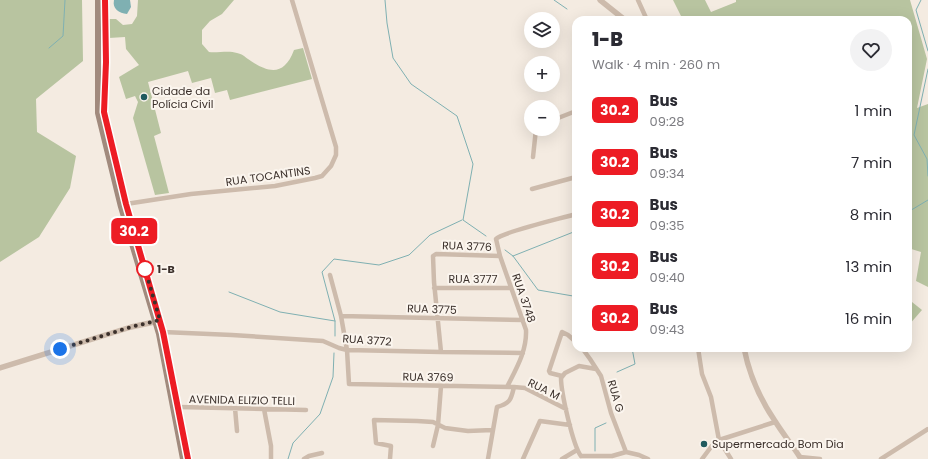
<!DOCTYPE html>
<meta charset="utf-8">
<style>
:root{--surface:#fff;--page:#f2f2f3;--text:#2b2b33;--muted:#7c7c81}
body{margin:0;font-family:Poppins,sans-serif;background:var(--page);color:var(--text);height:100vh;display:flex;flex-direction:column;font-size:15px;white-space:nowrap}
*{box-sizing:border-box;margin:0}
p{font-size:13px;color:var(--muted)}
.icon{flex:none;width:22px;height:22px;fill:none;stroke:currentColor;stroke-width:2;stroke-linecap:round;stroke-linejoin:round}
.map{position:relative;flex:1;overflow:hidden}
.side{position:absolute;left:572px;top:16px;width:340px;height:336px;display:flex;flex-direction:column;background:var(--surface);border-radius:12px;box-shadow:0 4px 16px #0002}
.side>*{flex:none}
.badge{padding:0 8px;border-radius:6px;font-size:14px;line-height:26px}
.fabs{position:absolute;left:524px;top:12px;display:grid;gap:8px}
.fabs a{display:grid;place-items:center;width:36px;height:36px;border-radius:50%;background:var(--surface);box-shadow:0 4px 16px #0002;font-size:20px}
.you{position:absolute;width:20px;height:20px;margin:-10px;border:3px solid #fff;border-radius:50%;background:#1a73e8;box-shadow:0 0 0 6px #1a73e833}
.map>.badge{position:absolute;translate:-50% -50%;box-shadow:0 0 0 2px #fff}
.round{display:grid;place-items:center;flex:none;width:42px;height:42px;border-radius:21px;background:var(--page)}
.summary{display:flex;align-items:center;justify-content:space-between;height:68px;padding:0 20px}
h1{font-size:19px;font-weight:800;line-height:30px}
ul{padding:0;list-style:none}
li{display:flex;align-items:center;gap:12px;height:52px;padding:0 20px}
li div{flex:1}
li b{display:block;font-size:15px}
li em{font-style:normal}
li .badge{min-width:44px;font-weight:700;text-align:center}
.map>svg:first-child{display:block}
.green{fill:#b8c4a0}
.water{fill:#7fb0b2}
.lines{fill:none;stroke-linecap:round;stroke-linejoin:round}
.stream{stroke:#7fb0b2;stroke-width:1}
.minor{stroke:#cdbbac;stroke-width:4.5}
.tertiary{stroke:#cdbbac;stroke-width:5.5}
.secondary{stroke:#a18a7d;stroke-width:6}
.line-casing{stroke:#fff;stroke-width:9}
.line{stroke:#ed1c24;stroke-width:6}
.walk{stroke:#3b302b;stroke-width:4;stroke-dasharray:0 7.2}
.poi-dot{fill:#1f5a5e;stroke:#fbf5ee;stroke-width:1.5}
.stop-dot{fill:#fff;stroke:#ed1c24;stroke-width:2}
.labels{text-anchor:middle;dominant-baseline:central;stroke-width:4;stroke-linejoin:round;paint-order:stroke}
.poi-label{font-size:11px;fill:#3b302b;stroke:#fbf5ee;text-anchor:start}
.street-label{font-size:11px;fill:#3b302b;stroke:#fbf5ee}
.stop-label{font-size:11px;font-weight:bold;fill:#3b302b;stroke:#fbf5ee;text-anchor:start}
</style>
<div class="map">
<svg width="928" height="459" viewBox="0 0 928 459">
<rect width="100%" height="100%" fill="#f4ebe1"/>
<!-- green -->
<path class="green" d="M0 0H82L83 61 36 99 37 132 76 156 70 188 39 237 0 262Z
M138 0H234L222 14 210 21 202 30V44L209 52C218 53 229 50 237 53 242 54 244 56 248 59 268 73 284 77 294 50L303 48 312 79 230 100 227 90 215 93 211 78 192 83 188 71 148 82 161 133 154 136 169 193 155 195 133 118 138 102 135 96 126 99 119 77 139 65 126 49 125 37 109 38V19H116L123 25 132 24 137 16Z
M673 0H705L711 12 736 2V0H910L927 59 917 108 928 104V287L916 281 921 252 908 248V20H683Z
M912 302 922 310 908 326V307Z"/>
<!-- water -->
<path class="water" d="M114 0H130L131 7 127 14C119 13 112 9 114 0Z"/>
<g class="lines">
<!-- stream -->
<path class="stream" d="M385 0 387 23 393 58 411 84 457 116 473 164 463 220 486 236
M554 0 567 9
M921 0 916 10 928 51
M49 48 63 36 65 0
M928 69 914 135 927 159 928 176
M908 212 928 200
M505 250 513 256 538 290 573 296 576 302
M513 256 576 231
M229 292 280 312 335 321
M335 336V321L322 272 334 259 379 265 409 255 430 235 462 220
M617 372 635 364 632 348
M595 451V428L606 423
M288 459 293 443 320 414 333 377 334 353"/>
<!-- minor -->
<path class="minor" d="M638 0 647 20
M553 120 576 111
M533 157 536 129
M532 189 576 177
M126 204 191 194 275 186 315 178 322 176 331 166 336 155V147L292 0
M330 275 341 316 347 350 349 384 514 387C511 399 511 403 497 407L488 459
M434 288H511
M341 316 523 320
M163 332 232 335 323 341 339 348 347 350 441 352 523 353
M582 348 590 359 601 376 611 413 626 452
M698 348 702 374 711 397 719 440 731 459
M441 352 434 282 433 256 436 254 500 256
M562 376 550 373 549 371 562 332 568 335 576 342
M507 387C516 369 527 351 526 330L500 256 496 239C502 232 563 218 576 214
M514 387 525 388 566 409
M179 407 306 410
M235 408 237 431
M264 409 271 446V459
M433 446 438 425 441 386
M581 456C573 446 561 392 561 378L565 373 579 366 596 369
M581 456H612L626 452 639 455 648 459
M800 457 820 459
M304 459 309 456 322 453
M390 459 391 446 376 443 374 420 417 421 433 422 445 428 468 431 492 430
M523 459 540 421 570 425
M562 459 577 450
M702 459 711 447 719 440 775 422
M881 459 928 429"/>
<!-- tertiary -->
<path class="tertiary" d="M600 0 625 20
M744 348C749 374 760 399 775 421 783 434 793 446 801 459
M0 368 131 327 159 321"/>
<!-- secondary -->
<path class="secondary" d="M98 0V113L121 207 159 334 183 459
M105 0V63L103 112 126 204 163 332 188 459"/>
</g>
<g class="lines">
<defs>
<path id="line" d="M105 0 106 62 104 112 126 204 163 332 188 459"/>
</defs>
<!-- line casing -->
<use href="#line" class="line-casing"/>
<!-- line -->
<use href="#line" class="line"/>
<!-- walk -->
<path class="walk" d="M60 349 131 327 160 320 145 269"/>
</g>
<!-- markers -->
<g class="poi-dot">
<circle cx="144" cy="97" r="4"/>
<circle cx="704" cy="444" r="4"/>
</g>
<circle class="stop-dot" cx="145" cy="269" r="8"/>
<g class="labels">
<!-- poi labels -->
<g class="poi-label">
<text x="152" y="91">Cidade da<tspan x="152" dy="13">Polícia Civil</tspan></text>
<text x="712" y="444">Supermercado Bom Dia</text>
</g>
<!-- street labels -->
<g class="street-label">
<text transform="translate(268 176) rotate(-8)">RUA TOCANTINS</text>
<text transform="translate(467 246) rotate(2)">RUA 3776</text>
<text x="473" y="279">RUA 3777</text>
<text transform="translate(524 298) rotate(71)">RUA 3748</text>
<text transform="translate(432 309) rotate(2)">RUA 3775</text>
<text transform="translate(367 340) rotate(4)">RUA 3772</text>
<text transform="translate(428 377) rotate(1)">RUA 3769</text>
<text transform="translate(544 389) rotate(26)">RUA M</text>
<text transform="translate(616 396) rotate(74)">RUA G</text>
<text transform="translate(242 400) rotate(1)">AVENIDA ELIZIO TELLI</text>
</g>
<!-- stop labels -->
<g class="stop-label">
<text x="157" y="269">1-B</text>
</g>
</g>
</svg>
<div class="fabs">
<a><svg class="icon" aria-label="layers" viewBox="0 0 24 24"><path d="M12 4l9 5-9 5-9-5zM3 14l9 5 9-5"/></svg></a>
<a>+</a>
<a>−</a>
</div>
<div class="you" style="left:60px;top:349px"></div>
<b class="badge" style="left:134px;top:231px;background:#ed1c24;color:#fff">30.2</b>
<section class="side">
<div class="summary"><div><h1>1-B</h1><p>Walk · 4 min · 260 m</p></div><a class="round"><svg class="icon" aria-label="heart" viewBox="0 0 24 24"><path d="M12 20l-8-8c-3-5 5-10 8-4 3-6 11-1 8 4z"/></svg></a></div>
<ul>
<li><span class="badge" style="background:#ed1c24;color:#fff">30.2</span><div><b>Bus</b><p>09:28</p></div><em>1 min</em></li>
<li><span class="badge" style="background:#ed1c24;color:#fff">30.2</span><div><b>Bus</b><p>09:34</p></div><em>7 min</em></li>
<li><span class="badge" style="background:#ed1c24;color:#fff">30.2</span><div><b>Bus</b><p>09:35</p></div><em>8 min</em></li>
<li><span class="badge" style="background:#ed1c24;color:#fff">30.2</span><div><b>Bus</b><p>09:40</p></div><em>13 min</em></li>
<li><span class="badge" style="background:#ed1c24;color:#fff">30.2</span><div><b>Bus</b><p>09:43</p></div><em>16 min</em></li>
</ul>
</section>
</div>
